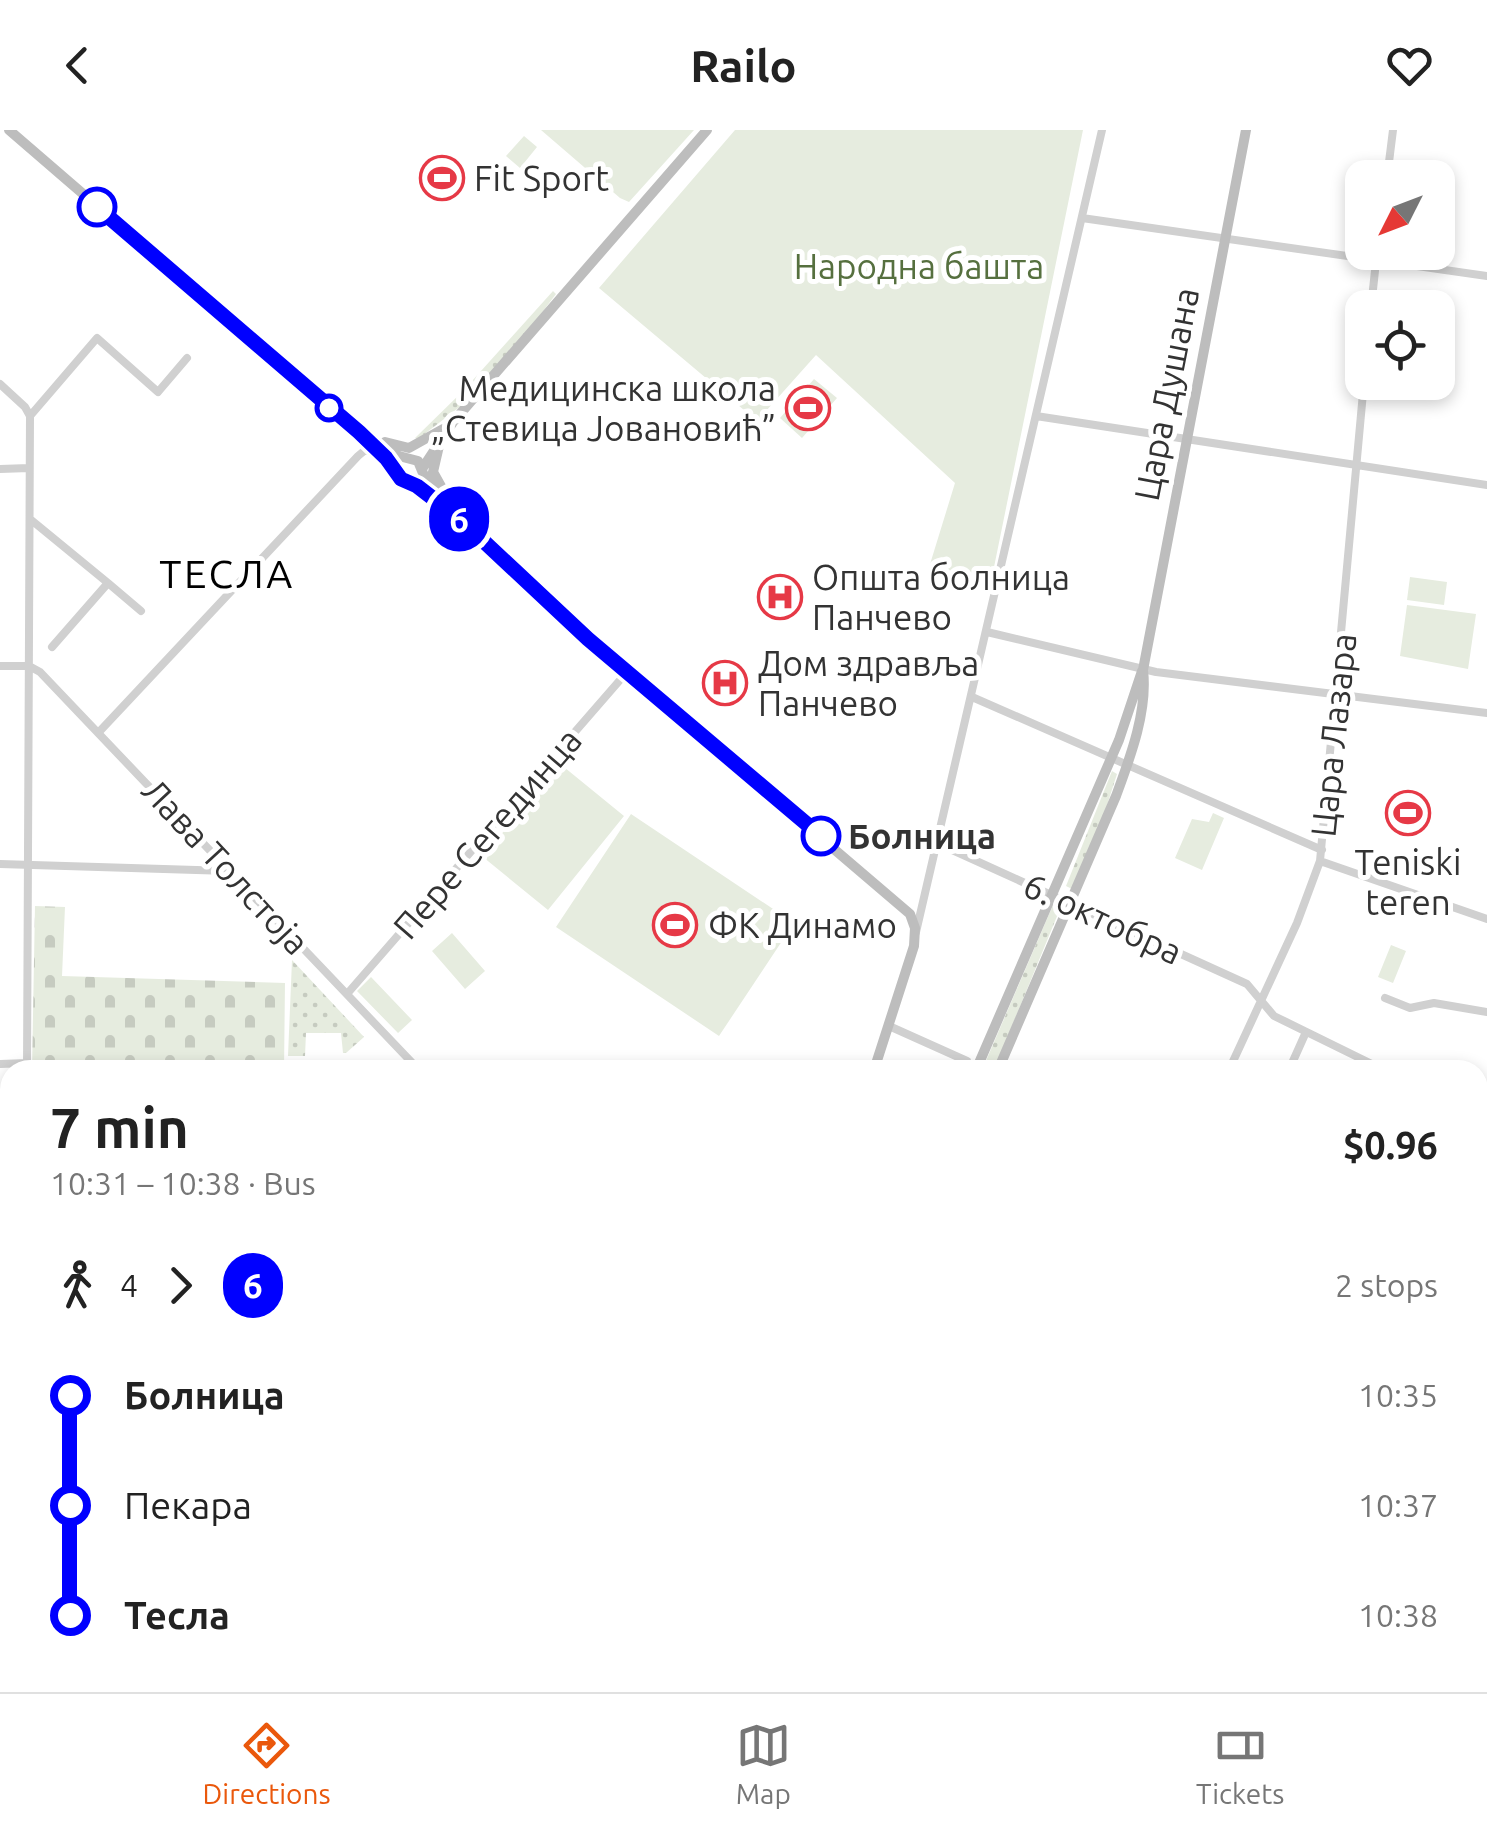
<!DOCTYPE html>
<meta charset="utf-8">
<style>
:root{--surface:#fff;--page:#f6f6f6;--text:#222;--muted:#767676;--line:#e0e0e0;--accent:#ea580c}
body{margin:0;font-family:Ubuntu,sans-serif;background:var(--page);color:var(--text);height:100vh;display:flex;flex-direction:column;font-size:38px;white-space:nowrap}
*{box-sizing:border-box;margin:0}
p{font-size:32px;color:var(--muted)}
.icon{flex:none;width:55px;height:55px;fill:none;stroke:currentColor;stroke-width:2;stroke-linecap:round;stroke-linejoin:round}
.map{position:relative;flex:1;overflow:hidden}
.side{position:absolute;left:0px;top:930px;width:1488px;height:632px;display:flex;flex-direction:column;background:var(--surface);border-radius:30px 30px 0 0;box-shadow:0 5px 15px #0003}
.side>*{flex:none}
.badge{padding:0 20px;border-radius:32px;font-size:35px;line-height:65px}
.needle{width:65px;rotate:228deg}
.fabs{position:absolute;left:1345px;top:30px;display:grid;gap:20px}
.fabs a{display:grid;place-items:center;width:110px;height:110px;border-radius:20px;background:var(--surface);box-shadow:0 5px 15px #0003;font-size:50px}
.map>.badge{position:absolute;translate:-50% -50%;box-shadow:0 0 0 5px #fff}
.legs{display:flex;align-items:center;gap:15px;height:110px;padding:0 50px;font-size:32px}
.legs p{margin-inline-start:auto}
.headline{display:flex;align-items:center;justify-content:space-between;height:170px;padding:0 50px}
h1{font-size:55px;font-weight:700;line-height:75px}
ul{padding:0 50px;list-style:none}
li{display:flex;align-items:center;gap:35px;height:110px;font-size:38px}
li i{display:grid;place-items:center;width:15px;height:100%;margin:0 12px;background:currentColor}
li i::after{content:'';width:25px;height:25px;margin:-12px;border:8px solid;border-radius:50%;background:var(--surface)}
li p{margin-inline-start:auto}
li:first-child i{background:linear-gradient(#0000 50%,currentColor 0)}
li:last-child i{background:linear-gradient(currentColor 50%,#0000 0)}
header{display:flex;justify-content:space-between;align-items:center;height:130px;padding:0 50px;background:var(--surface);font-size:45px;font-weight:700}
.menu{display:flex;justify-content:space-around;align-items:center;height:140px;border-top:2px solid var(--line);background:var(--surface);font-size:28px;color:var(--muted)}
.menu a{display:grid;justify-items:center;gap:5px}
.menu .selected{color:var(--accent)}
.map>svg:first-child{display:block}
.grass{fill:url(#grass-dots)}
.cemetery{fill:url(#cemetery-stones)}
.green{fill:#e6ecdf}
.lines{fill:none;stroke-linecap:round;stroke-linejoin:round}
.street{stroke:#d0d0d0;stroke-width:8}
.secondary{stroke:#bdbdbd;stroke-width:10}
.line-1-casing{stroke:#fff;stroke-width:22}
.line-1{stroke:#00f;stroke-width:15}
.stop-1-dot{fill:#fff;stroke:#00f;stroke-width:5}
.labels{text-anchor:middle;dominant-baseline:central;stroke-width:10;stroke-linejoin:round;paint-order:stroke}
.poi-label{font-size:35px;fill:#333;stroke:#fff;text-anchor:start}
.park-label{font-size:35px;fill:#56703f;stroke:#fff}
.street-label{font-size:35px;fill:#333;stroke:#fff}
.stop-label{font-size:35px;font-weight:bold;fill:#333;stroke:#fff;text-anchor:start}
.quarter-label{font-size:40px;letter-spacing:2.5px;fill:#000;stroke:#fff}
</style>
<header><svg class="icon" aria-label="back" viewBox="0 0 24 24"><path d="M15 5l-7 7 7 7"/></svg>Railo<svg class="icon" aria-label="heart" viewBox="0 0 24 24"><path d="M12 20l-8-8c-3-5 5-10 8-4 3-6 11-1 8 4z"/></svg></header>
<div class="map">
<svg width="1487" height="1562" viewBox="0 0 1487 1562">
<defs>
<pattern id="grass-dots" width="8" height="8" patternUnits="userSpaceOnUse" patternTransform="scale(2.5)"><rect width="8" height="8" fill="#e6ecdf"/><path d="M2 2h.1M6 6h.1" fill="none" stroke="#c6cbc0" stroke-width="1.8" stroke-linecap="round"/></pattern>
<pattern id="cemetery-stones" width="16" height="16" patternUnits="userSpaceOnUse" patternTransform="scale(2.5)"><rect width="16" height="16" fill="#e6ecdf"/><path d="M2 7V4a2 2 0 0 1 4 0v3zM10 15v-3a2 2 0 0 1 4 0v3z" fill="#c6cbc0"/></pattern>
</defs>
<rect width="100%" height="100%" fill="#fff"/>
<!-- grass -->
<path class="grass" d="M553 161 556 164 525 205 461 276 418 309 415 308 463 261Z
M1112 641 1117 644 1100 697 1072 759 1066 756Z
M1053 775 1060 779 994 940H982Z
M292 830 364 907 346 923H343L341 903H306L305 926H288Z"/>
<!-- cemetery -->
<path class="cemetery" d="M35 776 65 777 62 846 285 853 284 940H32Z"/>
<!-- green -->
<path class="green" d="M541 0H694L629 72 620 68Z
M735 0H1083L993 442 927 444 955 353 816 225 757 291 599 158Z
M524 6 537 17 520 38 506 26Z
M814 249 837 268 802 308 780 288Z
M1410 447 1447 452 1444 475 1407 470Z
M1407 475 1476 484 1468 539 1400 526Z
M559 633 624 686 548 780 483 727Z
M1391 670 1430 680 1425 698 1386 686Z
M1213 683 1224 688 1202 740 1175 728 1192 689 1209 692Z
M631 684 794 793 719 906 556 797Z
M452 803 485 841 465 859 432 821Z
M1391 815 1406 821 1393 853 1378 847Z
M371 847 412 890 398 903 357 861Z
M1264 1552 1319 1553 1340 1562H1254Z"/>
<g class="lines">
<!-- street -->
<path class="street" d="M1387 48 1393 0
M1082 88 1487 146
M1371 178 1377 122
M0 254 25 277 30 286
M30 286 97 208 158 262 187 228
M1036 286 1487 355
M0 339 29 338
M30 389 108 453 52 517
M108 453 141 481
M987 502 1156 542 1487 583
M0 536H29
M29 536 40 542 419 940
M972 567 1322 720
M99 602 358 326 364 321 378 320
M939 714 1247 854 1274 886 1384 940
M1320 731 1487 789
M0 734 229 741
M916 802 1102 0
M347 864 627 542
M1385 868 1410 878 1434 873 1487 882
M889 896 967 931
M0 934 27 933
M27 940 30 286
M306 940H311
M1229 940 1297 793 1320 731 1364 252
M1289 940 1306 902
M1478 1035 1487 958
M1478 1223 1487 1229
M0 1310 10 1181
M0 1455 10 1457
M1478 1548 1487 1552
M606 1552 656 1562
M1081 1552 1101 1562
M1319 1552 1340 1562
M241 1562 242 1552
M968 1562 972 1552
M1254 1562 1264 1552
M1383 1562 1387 1552"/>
<!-- secondary -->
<path class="secondary" d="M9 0 359 302 388 330 401 349 417 356 444 378
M359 302 399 326 418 331 425 348 461 391 588 509 910 784 915 798 914 816 874 940
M385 312 409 318 443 299
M439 316 433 342 443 360
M422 339 453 292 707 0
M976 940 1119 610 1142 541
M998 940 1116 666C1130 628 1148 581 1143 540L1246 0
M0 1156H10
M1478 1322 1487 1302
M1478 1471 1487 1476
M733 1562 736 1552"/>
</g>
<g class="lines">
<defs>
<path id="line-1" d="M97 77 359 302 386 328 401 349 417 356 461 390 588 509 821 706"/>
</defs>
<!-- line-1 casing -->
<use href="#line-1" class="line-1-casing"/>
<!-- line-1 -->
<use href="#line-1" class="line-1"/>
</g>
<!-- icons -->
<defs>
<symbol id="stadium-ring" viewBox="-11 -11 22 22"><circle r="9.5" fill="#fff" stroke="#e63946" stroke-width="1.5"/><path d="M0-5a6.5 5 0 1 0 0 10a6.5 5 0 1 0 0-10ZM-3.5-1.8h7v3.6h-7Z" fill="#e63946"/></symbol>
<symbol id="hospital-ring" viewBox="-11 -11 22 22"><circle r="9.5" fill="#fff" stroke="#e63946" stroke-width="1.5"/><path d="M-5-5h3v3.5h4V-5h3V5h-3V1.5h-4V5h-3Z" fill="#e63946"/></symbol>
</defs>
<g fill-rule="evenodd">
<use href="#stadium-ring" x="417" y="23" width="50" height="50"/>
<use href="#stadium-ring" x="783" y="253" width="50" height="50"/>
<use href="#hospital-ring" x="755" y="442" width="50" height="50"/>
<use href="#hospital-ring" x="700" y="528" width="50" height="50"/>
<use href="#stadium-ring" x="1383" y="658" width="50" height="50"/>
<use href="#stadium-ring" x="650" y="770" width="50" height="50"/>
</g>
<!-- markers -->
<g class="stop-1-dot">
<circle cx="97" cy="77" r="18"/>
<circle cx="329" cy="278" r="12"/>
<circle cx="821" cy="706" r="18"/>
</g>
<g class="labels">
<!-- poi labels -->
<g class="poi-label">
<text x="474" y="48">Fit Sport</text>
<text x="776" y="258" text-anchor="end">Медицинска школа<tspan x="776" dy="40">„Стевица Јовановић”</tspan></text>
<text x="812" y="447">Општа болница<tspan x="812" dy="40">Панчево</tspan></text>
<text x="758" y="533">Дом здравља<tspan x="758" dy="40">Панчево</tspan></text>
<text x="1408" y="732" text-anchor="middle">Teniski<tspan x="1408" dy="40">teren</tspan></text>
<text x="708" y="795">ФК Динамо</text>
</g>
<!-- park labels -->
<g class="park-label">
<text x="919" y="136">Народна башта</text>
</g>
<!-- street labels -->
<g class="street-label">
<text transform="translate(1166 264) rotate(-79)">Цара Душана</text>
<text transform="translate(1333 605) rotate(-84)">Цара Лазара</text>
<text transform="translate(487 703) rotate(-49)">Пере Сегединца</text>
<text transform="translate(226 736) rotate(47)">Лава Толстоја</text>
<text transform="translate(1103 788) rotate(25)">6. октобра</text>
</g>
<!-- stop labels -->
<g class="stop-label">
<text x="848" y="706">Болница</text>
</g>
<!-- quarter labels -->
<g class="quarter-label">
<text x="227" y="443">ТЕСЛА</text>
</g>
</g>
</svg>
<div class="fabs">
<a><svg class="needle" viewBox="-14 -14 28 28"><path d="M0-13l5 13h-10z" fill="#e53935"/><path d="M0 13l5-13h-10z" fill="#767676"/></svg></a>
<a><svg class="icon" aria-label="locate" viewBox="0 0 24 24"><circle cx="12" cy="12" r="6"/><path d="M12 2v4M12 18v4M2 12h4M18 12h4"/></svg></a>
</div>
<b class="badge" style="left:459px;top:389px;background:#00f;color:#fff">6</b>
<section class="side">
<div class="headline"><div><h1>7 min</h1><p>10:31 – 10:38 · Bus</p></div><b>$0.96</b></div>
<div class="legs"><svg class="icon" aria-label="walk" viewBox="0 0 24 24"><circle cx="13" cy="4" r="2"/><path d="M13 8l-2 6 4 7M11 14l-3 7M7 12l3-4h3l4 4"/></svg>4<svg class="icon" aria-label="forward" viewBox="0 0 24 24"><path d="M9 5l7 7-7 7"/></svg><b class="badge" style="background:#00f;color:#fff">6</b><p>2 stops</p></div>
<ul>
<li><i style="color:#00f"></i><b>Болница</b><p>10:35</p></li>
<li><i style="color:#00f"></i><span>Пекара</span><p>10:37</p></li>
<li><i style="color:#00f"></i><b>Тесла</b><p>10:38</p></li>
</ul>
</section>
</div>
<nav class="menu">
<a class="selected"><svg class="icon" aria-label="directions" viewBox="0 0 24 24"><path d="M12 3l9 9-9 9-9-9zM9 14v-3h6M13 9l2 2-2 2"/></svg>Directions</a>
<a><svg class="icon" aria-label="map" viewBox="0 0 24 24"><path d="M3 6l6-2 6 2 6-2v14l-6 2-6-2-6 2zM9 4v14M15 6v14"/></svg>Map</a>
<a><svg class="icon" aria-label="tickets" viewBox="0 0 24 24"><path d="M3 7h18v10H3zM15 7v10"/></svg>Tickets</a>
</nav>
